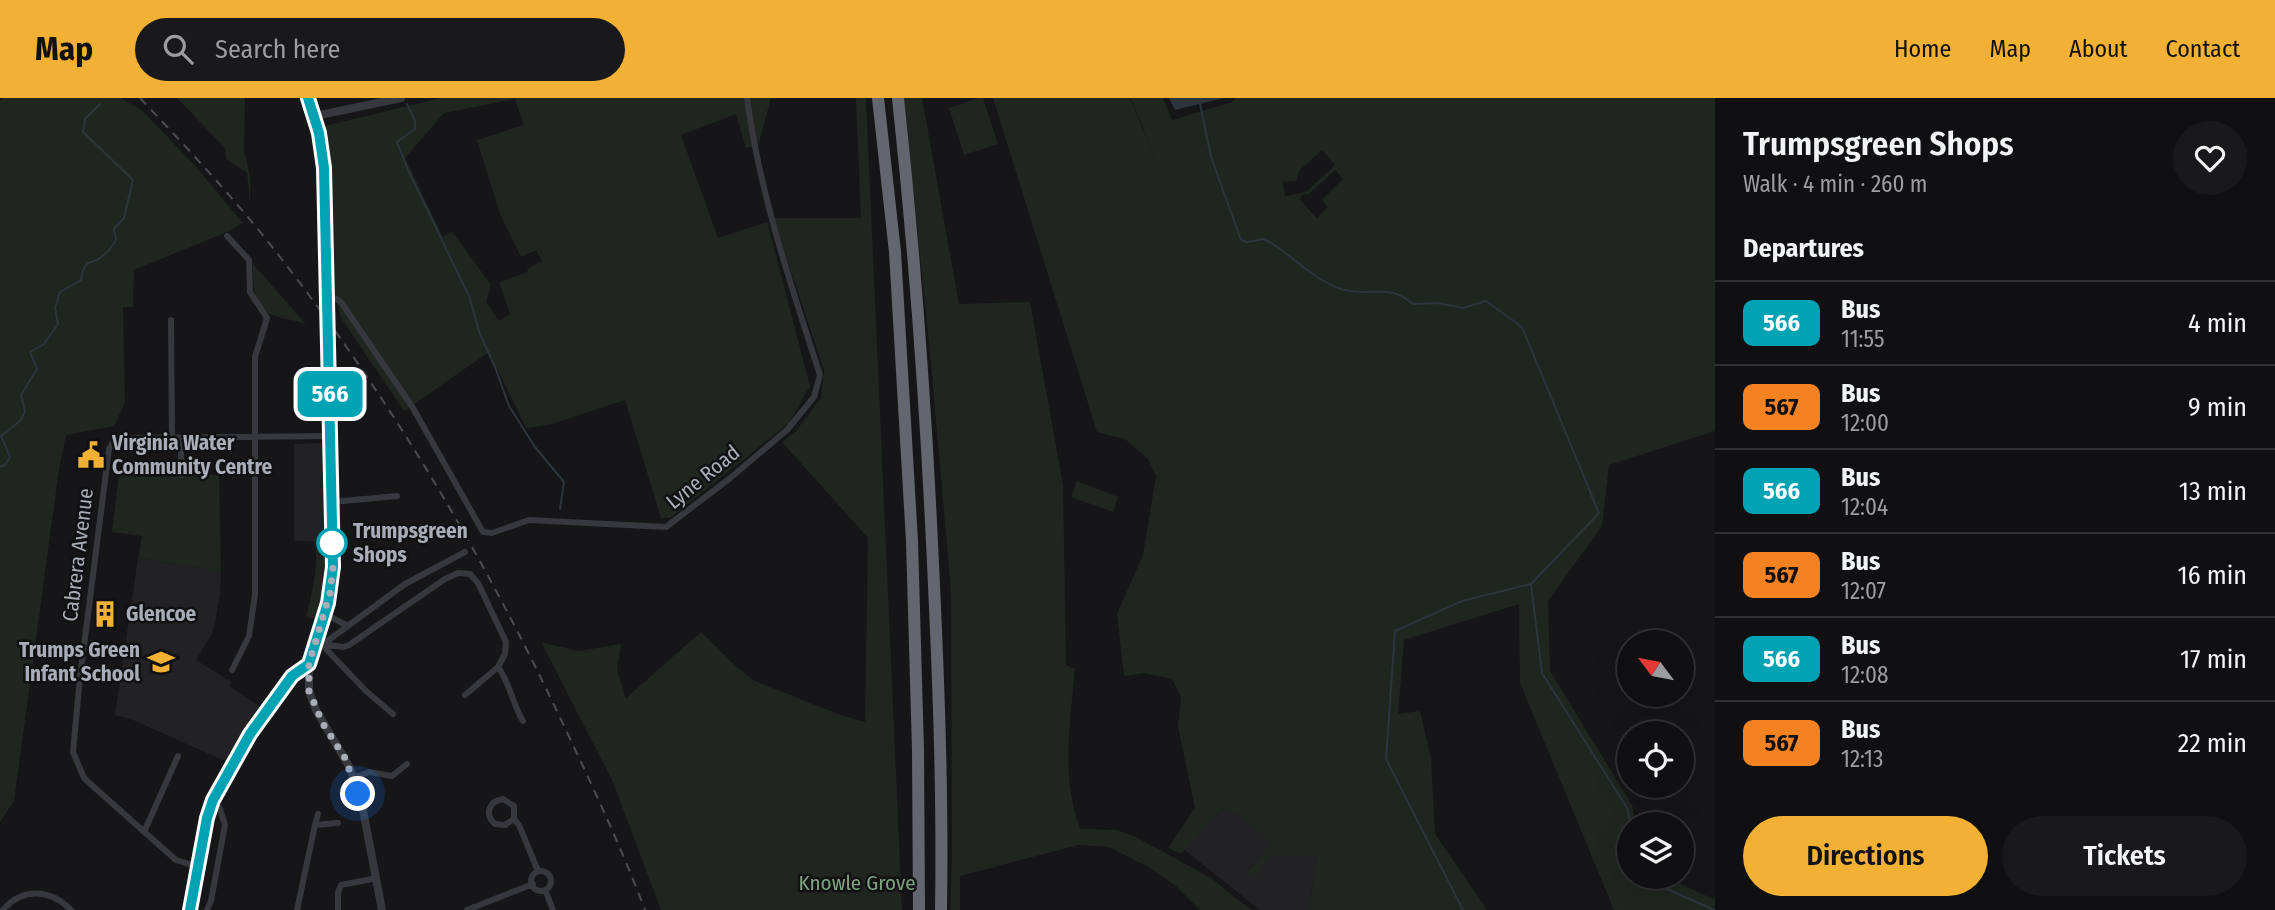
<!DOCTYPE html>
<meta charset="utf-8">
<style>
:root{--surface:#101012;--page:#19191b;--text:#f1f3f6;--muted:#9c9d9f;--line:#303032;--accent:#f2b134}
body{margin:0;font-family:"Fira Sans Condensed",sans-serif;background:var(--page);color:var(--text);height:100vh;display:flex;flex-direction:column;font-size:26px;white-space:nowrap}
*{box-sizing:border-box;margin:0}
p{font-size:23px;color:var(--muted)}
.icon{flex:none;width:38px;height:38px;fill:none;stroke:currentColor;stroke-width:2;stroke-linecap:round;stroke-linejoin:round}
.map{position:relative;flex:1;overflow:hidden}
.details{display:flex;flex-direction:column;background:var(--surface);width:560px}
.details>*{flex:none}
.badge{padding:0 14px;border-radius:10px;font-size:24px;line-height:46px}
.needle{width:46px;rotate:302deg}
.fabs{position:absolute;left:1617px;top:532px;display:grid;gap:14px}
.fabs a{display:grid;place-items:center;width:77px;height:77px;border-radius:50%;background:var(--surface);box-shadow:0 7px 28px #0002,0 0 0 2px var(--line);font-size:35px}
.you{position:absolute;width:35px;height:35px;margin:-18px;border:5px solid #fff;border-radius:50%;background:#1a73e8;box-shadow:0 0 0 10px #1a73e833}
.map>.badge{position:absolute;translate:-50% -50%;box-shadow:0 0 0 4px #fff}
h2{padding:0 28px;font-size:26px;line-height:63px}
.round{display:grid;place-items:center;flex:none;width:74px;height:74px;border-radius:37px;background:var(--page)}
.headline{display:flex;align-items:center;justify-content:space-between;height:119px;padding:0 28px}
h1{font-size:33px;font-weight:600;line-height:52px}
.button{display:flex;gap:14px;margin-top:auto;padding:14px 28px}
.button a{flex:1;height:80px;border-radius:42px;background:var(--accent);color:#111;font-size:28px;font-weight:600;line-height:80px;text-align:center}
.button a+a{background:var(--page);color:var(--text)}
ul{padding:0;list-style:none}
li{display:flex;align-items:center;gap:21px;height:84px;padding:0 28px;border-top:2px solid var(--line)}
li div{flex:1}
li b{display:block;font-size:26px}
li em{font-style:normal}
li .badge{min-width:77px;font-weight:700;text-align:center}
header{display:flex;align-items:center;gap:42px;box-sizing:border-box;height:98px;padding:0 35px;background:var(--accent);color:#111}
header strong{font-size:33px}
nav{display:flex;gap:38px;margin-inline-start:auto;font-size:24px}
.search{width:490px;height:63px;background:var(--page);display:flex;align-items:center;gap:18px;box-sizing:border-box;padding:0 24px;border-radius:38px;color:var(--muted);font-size:26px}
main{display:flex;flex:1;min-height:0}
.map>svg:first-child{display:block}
.built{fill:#222225}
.green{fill:#1e261f;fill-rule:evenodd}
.water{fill:#2c353c}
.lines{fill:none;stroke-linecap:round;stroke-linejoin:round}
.stream{stroke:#2c353c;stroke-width:2}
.minor{stroke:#37383d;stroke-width:6}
.tertiary{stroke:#37383d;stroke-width:8}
.motorway{stroke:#63666e;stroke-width:12}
.rail{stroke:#4a4c52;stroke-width:2;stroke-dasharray:9 7;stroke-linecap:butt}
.line-casing{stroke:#fff;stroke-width:16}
.line{stroke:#00a3b4;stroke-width:10}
.walk{stroke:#a8adb8;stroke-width:7;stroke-dasharray:0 12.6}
.stop-dot{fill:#fff;stroke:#00a3b4;stroke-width:3.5}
.labels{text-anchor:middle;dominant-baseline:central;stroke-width:5;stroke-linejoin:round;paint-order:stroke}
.poi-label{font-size:21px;font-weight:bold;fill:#a8adb8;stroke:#111113;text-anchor:start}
.street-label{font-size:21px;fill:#a8adb8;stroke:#111113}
.stop-label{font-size:21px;font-weight:bold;fill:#a8adb8;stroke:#111113;text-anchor:start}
.park-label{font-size:21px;fill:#7fa381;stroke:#111113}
</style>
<header>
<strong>Map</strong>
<div class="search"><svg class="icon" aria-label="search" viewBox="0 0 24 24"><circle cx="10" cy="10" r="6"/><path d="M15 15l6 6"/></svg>Search here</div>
<nav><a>Home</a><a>Map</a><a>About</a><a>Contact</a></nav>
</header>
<main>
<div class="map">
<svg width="1715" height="812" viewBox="0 0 1715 812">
<rect width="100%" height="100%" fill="#161618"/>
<!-- built -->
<path class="built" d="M326 345 327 444 294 443V346Z
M138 460 221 473 220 496 215 525 212 536 196 562 231 584 229 588 263 611 235 653H230L227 664 131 621 115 617Z
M1223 709 1241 719 1273 745 1248 772 1256 778 1268 761 1278 757H1317L1309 812H1260L1187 754 1185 751Z"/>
<!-- green -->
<path class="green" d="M5 0H120L143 13 197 70 243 125 227 134 134 172 133 209H123L125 305 114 328 66 337 59 371 14 703 0 724V3Z
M177 0H245L244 52 250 78V105L247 75 226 61 225 50Z
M441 0H771L758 48 746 50 736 16 681 37 718 140 767 124 810 288 789 325 670 420H661L625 302 549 327 526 330 489 254 404 313 341 220 333 191 330 155 331 94 325 28ZM515 1 524 27 477 42 500 116 521 159 536 152 542 163 527 171 528 174 499 184 510 216 499 223 486 204 491 187 452 133 443 139 405 60 444 15Z
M856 0H866L902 812H661L613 684 541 544 578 553 621 546 617 572 626 600 701 534 735 568 755 583 840 617 865 624 868 440 782 344 796 333 821 300 824 272 773 120H861Z
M904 0H922L959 206 1030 204 1063 387 1066 567 1075 571C1070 627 1061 677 1080 731L1117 732 1136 739 1211 780 1251 812H1200L1177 789 1152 771 1109 749 1078 747 960 778V812H950L952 763 951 494 931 265Z
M978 0H983L998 46 964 57 949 10Z
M993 0H1130L1159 71 1131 0H1163L1172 22 1232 4 1236 0H1715V333L1609 367 1602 428 1548 503 1550 573 1632 707 1636 726H1629V779H1666L1715 802V812H1614L1520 585 1519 506 1404 542 1398 616 1420 613 1431 660 1435 736 1487 812H1309L1317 757H1278L1268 761 1256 779 1248 773 1272 745 1241 719 1223 709 1181 756 1168 750 1195 710 1178 629 1181 599 1172 581 1143 575 1124 578 1117 516 1143 457 1156 378 1148 361 1125 341 1097 334ZM1322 52 1335 67 1306 94 1285 98 1283 84 1296 83 1300 72ZM1335 72 1343 81 1322 102 1328 109 1317 120 1299 101 1305 95 1308 97Z
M253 166 306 226C296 222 287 222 278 219 252 213 253 186 253 166Z
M119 376 219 377 221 473 138 460 142 438 112 434Z
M1077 383 1118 399 1113 414 1071 399Z
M318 439 326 440 331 446 326 495 317 521 306 519C312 495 320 465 314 440Z"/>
<!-- water -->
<path class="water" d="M1169 0H1224L1175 12Z"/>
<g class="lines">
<!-- stream -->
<path class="stream" d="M407 6 415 23V31L397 44 408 72 469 198 480 236 495 269 509 308 535 349 564 384 560 411
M1200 6 1211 59 1241 142 1247 144 1264 141C1291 155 1311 181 1341 191 1369 200 1389 184 1413 206L1438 205 1463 210 1486 203 1522 229 1599 415 1531 486 1462 503 1395 533 1386 661 1463 812
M0 369 5 367 10 359 1 338 20 323 25 314 21 297 37 271 30 254 44 246 58 226 55 210 60 194 81 182C85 157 91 169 104 157 109 153 113 147 116 142L114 131 124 120 133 82 83 34 85 21 100 6
M1531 487 1542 575 1627 710 1631 726
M1640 779 1714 812"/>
<!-- minor -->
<path class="minor" d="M227 138 249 162 250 194 267 220 255 259V497L249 538 232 572
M328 196 341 204 413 310 483 434 492 435 529 422 666 429 729 381 787 332 814 299 820 277C790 184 760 97 747 0
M171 222 172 340
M181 340V377
M332 404 397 398
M325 516 346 527
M315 545 343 549 349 547 445 481 458 475 470 476 478 485 506 544 505 556 498 569 465 597
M498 569C510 585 512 605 523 623
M393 616 366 593 326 551V544L405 486 465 454
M353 680 369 674 392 678 407 666
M514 721 505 727 495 726C484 716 489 703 503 701L514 708V721L519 727 538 773
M315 727 318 716
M144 734 178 658
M199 769 176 762 105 699 84 680 73 654 80 579 109 351 113 344 121 340 331 338
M531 783a10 10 0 1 1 20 0a10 10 0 1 1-20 0Z
M546 794 553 812
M3 812C22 789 51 791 71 812
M190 812C198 781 199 747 208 717 218 684 279 579 309 566
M207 812 211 803 225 727 220 711 213 702
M297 812 315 727 338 725
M338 812V795L341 787 377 780
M467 812 533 786"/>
<!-- tertiary -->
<path class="tertiary" d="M308 0 319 35 324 70 333 469 328 505 309 566V593L316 612 350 670 363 712 382 812
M315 18 401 0"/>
<!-- motorway -->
<path class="motorway" d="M878 0 895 154 912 443 918 652 919 812
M898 0C914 148 925 296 932 445 938 568 943 690 941 812"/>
<!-- rail -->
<path class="rail" d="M140 0C188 51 237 103 280 159 393 304 486 462 564 628 593 689 621 749 645 812"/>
</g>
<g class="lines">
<defs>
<path id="line" d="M190 812 207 720 213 702 250 636 292 578 309 566 328 505 333 469 324 70 319 35 308 0"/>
</defs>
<!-- line casing -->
<use href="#line" class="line-casing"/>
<!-- line -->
<use href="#line" class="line"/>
<!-- walk -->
<path class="walk" d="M332 445 333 469 330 495 309 566V593L323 626 345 660 358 696"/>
</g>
<!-- icons -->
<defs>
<symbol id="civic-bare" viewBox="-9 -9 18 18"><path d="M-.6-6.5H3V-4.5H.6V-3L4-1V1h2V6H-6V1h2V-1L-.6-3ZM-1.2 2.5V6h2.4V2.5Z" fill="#f2b134" stroke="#111113" stroke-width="2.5" paint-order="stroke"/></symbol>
<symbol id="building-bare" viewBox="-9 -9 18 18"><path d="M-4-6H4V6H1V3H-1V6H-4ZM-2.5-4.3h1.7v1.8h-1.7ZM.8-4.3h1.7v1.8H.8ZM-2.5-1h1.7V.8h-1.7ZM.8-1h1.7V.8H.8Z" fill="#f2b134" stroke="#111113" stroke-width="2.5" paint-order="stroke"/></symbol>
<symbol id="school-bare" viewBox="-9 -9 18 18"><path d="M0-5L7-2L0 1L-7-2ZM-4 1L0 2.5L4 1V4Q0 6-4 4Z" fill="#f2b134" stroke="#111113" stroke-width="2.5" paint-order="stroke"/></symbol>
</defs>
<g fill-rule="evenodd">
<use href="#civic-bare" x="72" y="338" width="38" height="38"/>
<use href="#building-bare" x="86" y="497" width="38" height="38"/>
<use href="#school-bare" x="142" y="545" width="38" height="38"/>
</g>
<!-- markers -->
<circle class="stop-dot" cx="332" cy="445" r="14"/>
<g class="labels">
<!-- poi labels -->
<g class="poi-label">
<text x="112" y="345">Virginia Water<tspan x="112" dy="24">Community Centre</tspan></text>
<text x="126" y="516">Glencoe</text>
<text x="140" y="552" text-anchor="end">Trumps Green<tspan x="140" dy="24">Infant School</tspan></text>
</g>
<!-- street labels -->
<g class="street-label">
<text transform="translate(703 379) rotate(-39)">Lyne Road</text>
<text transform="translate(78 457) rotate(-83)">Cabrera Avenue</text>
</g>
<!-- stop labels -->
<g class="stop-label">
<text x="353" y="433">Trumpsgreen<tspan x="353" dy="24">Shops</tspan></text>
</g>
<!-- park labels -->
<g class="park-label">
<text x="857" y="785">Knowle Grove</text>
</g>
</g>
</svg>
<div class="fabs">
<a><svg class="needle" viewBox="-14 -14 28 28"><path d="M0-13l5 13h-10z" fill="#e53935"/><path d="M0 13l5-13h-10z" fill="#9c9d9f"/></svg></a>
<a><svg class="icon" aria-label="locate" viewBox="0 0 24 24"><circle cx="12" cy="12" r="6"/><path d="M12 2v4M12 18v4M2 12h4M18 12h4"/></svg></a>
<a><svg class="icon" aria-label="layers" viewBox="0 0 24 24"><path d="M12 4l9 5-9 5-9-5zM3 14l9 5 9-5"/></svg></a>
</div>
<div class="you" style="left:358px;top:696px"></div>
<b class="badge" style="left:330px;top:296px;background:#00a3b4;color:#fff">566</b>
</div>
<section class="details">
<div class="headline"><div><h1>Trumpsgreen Shops</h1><p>Walk · 4 min · 260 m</p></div><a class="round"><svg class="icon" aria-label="heart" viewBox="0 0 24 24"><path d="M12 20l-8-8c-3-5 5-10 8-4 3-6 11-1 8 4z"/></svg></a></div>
<h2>Departures</h2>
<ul>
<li><span class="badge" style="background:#00a3b4;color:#fff">566</span><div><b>Bus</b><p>11:55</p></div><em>4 min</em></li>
<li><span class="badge" style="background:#f58220;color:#111">567</span><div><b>Bus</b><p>12:00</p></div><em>9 min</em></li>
<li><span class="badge" style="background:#00a3b4;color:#fff">566</span><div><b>Bus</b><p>12:04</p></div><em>13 min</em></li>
<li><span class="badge" style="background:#f58220;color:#111">567</span><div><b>Bus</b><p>12:07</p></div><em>16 min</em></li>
<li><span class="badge" style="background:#00a3b4;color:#fff">566</span><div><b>Bus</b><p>12:08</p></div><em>17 min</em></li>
<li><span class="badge" style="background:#f58220;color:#111">567</span><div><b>Bus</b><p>12:13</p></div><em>22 min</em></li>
</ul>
<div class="button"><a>Directions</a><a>Tickets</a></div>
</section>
</main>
